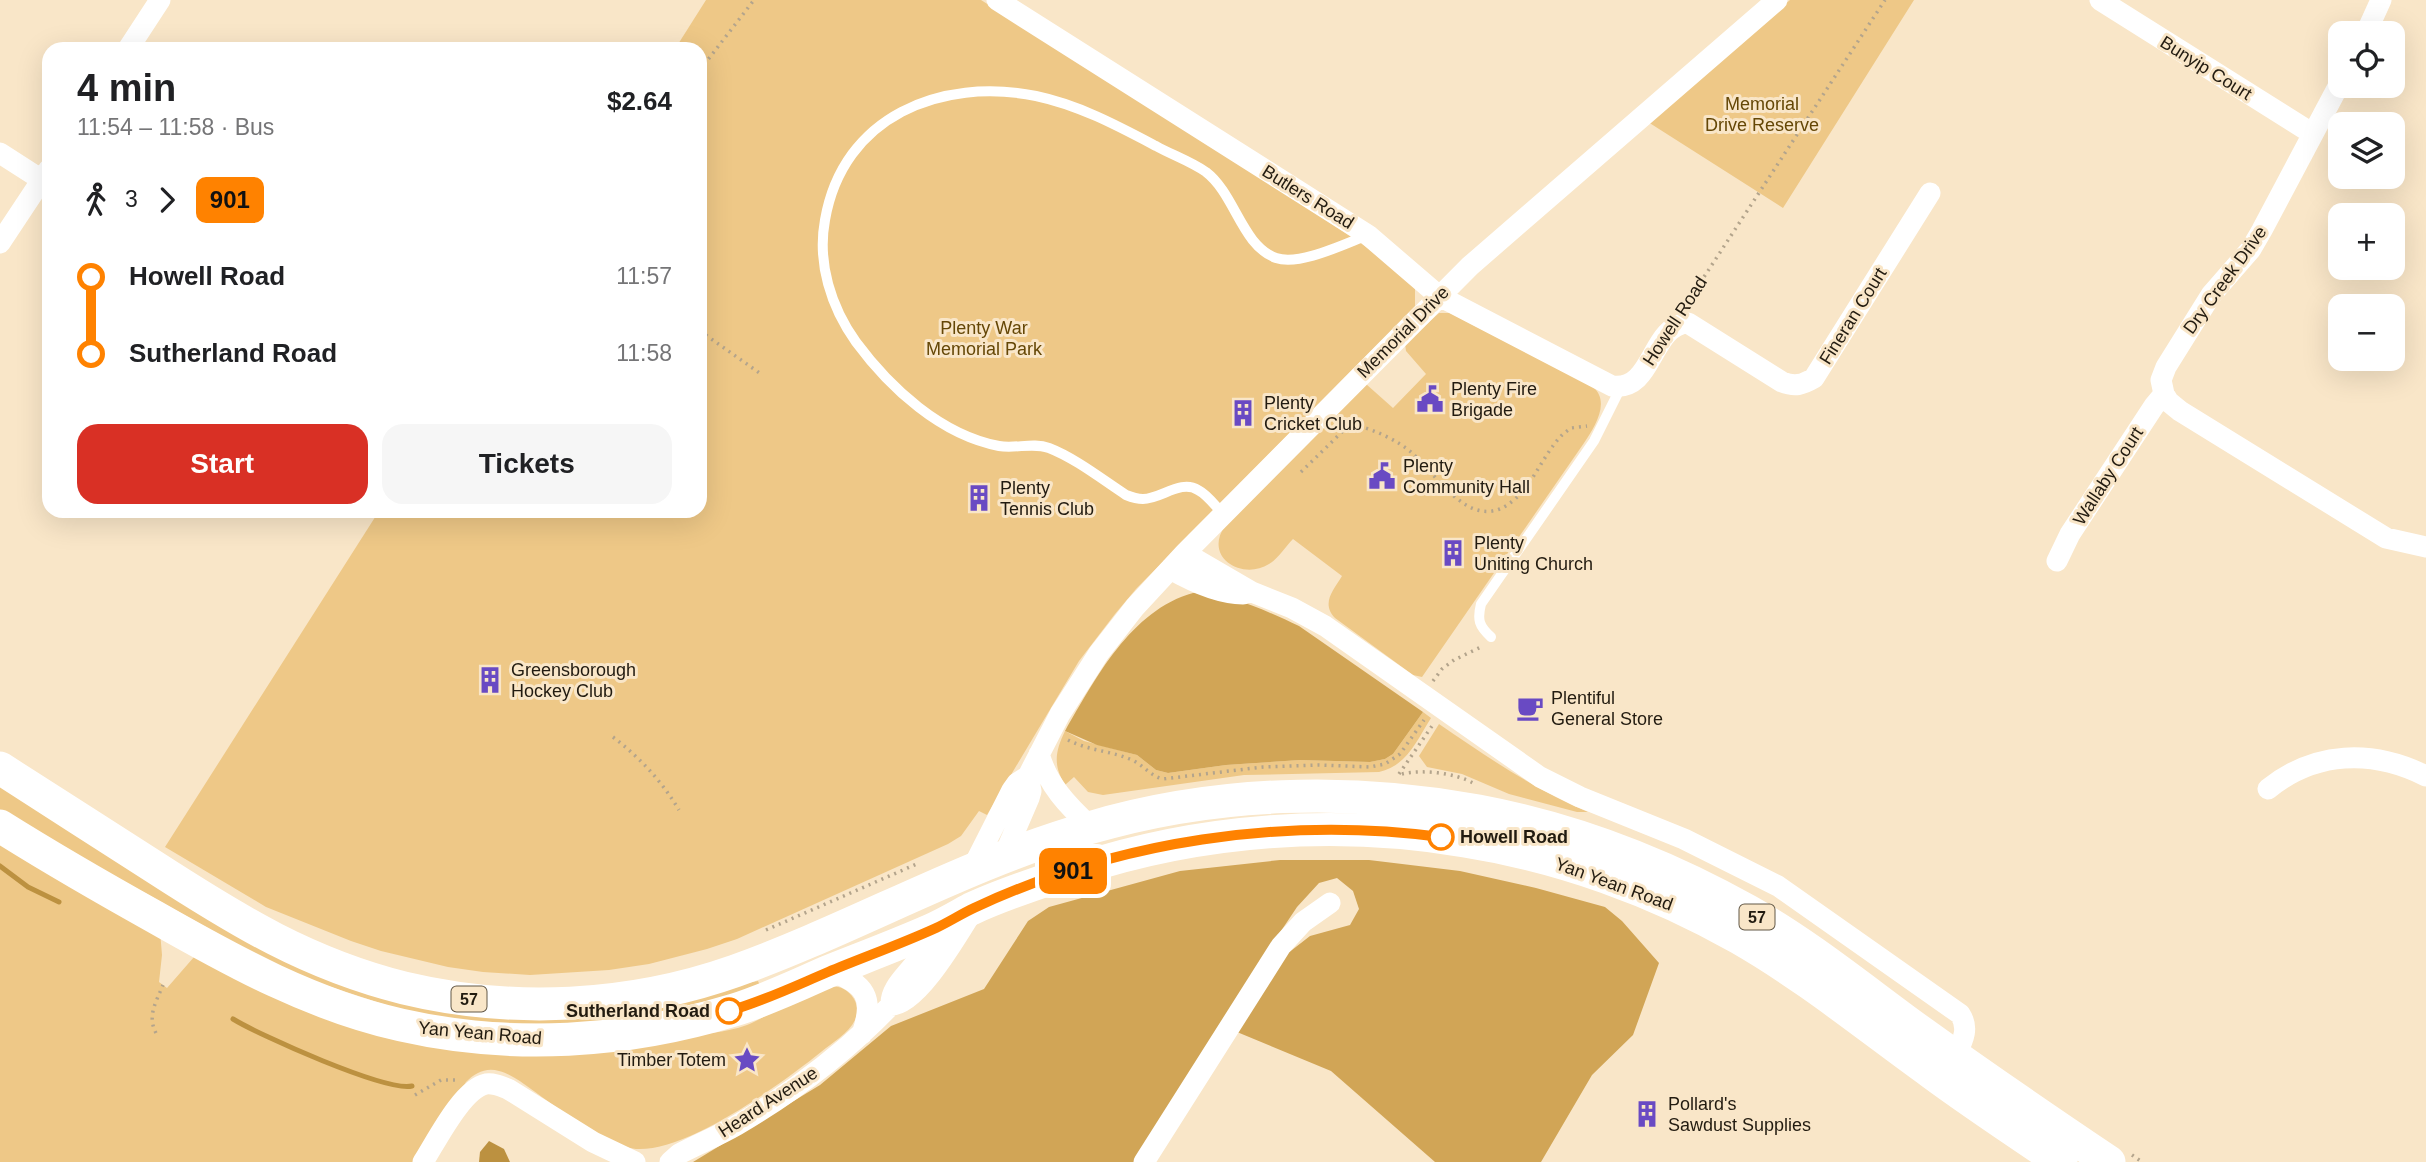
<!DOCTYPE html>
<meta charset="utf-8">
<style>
:root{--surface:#fff;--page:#f6f6f6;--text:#202124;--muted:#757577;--accent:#d93025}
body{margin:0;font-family:Helvetica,sans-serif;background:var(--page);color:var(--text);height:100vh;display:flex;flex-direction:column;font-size:26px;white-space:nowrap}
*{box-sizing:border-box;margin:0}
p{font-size:23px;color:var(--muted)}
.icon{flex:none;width:38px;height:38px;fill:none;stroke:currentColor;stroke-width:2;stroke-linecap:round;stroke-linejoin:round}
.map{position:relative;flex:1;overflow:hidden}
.panel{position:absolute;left:42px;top:42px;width:665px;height:476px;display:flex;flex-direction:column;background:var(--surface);border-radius:21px;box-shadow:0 7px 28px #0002}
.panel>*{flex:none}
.badge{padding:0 14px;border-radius:10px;font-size:24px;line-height:46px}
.buttons{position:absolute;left:2328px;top:21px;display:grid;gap:14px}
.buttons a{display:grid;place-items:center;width:77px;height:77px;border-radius:14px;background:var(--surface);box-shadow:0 7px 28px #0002;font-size:35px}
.map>.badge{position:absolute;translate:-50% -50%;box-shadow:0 0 0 4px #fff}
.legs{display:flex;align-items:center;gap:10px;height:77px;padding:0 35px;font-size:23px}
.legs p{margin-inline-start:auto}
.overview{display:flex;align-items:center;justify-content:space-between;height:119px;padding:0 35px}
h1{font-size:38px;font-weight:700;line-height:52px}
.primary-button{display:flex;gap:14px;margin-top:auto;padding:14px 35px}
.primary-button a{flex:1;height:80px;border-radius:21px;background:var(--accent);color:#fff;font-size:28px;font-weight:700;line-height:80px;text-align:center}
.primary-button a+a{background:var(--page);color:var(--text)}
ul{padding:0 35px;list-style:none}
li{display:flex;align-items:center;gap:24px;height:77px;font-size:26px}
li i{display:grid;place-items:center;width:10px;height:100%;margin:0 9px;background:currentColor}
li i::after{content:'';width:18px;height:18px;margin:-9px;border:5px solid;border-radius:50%;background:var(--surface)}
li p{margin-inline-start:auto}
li:first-child i{background:linear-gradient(#0000 50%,currentColor 0)}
li:last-child i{background:linear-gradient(currentColor 50%,#0000 0)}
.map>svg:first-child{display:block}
.green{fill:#eec887}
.forest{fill:#d1a556}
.water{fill:#bc9140}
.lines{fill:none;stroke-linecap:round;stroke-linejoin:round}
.stream{stroke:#bc9140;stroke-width:5}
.path{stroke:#b3a48c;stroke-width:3.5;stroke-dasharray:2 5;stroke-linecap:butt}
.lane{stroke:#fff;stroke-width:10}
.street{stroke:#fff;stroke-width:21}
.primary{stroke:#fff;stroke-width:33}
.line-1-casing{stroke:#fff;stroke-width:16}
.line-1{stroke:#ff8200;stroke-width:10}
.stop-1-dot{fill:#fff;stroke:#ff8200;stroke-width:3.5}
.labels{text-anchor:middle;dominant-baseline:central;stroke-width:6;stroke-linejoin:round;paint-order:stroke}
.shield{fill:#f9e6c8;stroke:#625847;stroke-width:2}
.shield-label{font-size:16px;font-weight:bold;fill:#221b10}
.street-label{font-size:18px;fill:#221b10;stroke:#f9e6c8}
.park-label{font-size:18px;fill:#654706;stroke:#f9e6c8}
.poi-label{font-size:18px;fill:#221b10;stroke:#f9e6c8;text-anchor:start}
.stop-label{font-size:18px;font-weight:bold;fill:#221b10;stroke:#f9e6c8;text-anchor:start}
</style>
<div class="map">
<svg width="2426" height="1162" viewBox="0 0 2426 1162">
<rect width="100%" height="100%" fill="#f9e6c8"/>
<!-- green -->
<path class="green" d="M706 0H981L1324 219 1368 248 1415 288V306L1136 589 1115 614 1079 661 987 815 979 811 961 836 948 844 737 939 707 949 649 964 609 970 530 975 483 972 448 967 381 951 351 941 266 907 165 847 379 511H700V49H675Z
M1790 0H1914L1783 208 1648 122Z
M1439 313H1450L1593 387C1611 402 1594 428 1584 443L1422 677 1413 675 1335 618C1321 603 1333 591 1342 576L1293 539C1285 547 1279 558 1269 564 1242 581 1203 557 1225 526L1366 384 1393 408 1426 374 1406 351 1405 344Z
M1423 712 1431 718C1417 740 1407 766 1379 772L1244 775 1103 795 1088 792 1074 777 1065 785C1053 765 1055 752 1065 731L1084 741 1137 755 1156 770 1168 773 1226 765 1300 760 1370 762 1385 759 1393 754Z
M1439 724C1487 757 1534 789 1588 812H1577L1509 794 1462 774 1427 767 1419 756Z
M0 785 357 989H713L758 981 761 988 603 1026 432 1020 288 973 0 812Z
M0 843 160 931 162 955 159 982 167 988 194 957 310 1013 679 1036C702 1034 725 1033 747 1025 773 1016 832 962 854 999 858 1006 858 1013 855 1020 849 1033 832 1043 821 1052 781 1084 688 1152 636 1149 603 1146 558 1108 531 1089 521 1082 511 1074 499 1071 486 1067 475 1073 466 1082L415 1162H0Z"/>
<!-- forest -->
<path class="forest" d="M1193 593C1229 593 1267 611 1299 626L1423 712 1393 754 1385 759 1370 762 1300 760 1226 765 1168 773 1156 770 1137 755 1097 745 1065 731C1095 679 1131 610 1193 593Z
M1280 860H1369L1460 871 1536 888 1605 907 1622 921 1659 963 1633 1035 1592 1075 1541 1162H1435L1331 1071 1237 1032 1283 957 1310 936 1350 925 1359 909 1353 891 1337 878 1319 883 1297 907 1261 961 1134 1162H693L820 1085 891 1026 984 989 1028 921 1049 907 1180 871Z"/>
<!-- water -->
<path class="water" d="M489 1141 504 1149 510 1162H479L480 1152Z"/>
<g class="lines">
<!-- stream -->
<path class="stream" d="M0 866 28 887 59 902
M233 1019C259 1035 386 1092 412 1086"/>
<!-- path -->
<path class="path" d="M700 70 754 0
M1685 306 1885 0
M700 331 761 374
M1301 472 1345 429 1355 425C1373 429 1399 441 1412 453 1440 478 1473 537 1515 499 1535 481 1544 453 1563 434L1571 428 1587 426
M1433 681 1442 669 1454 660 1483 646
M613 737C640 758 661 780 679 810
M1068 740C1089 751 1114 751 1134 761 1145 767 1151 776 1163 779L1263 767 1319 765 1370 767 1385 764 1400 754 1424 720
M1399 774 1432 726
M1402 774C1422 769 1455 773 1473 783
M766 930 919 863
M156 1033C147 1016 156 1002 163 985
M415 1095 441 1080H457
M2132 1155 2142 1162"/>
<!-- lane -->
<path class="lane" d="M1223 514C1215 506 1208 495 1198 490 1181 479 1161 499 1143 499 1138 499 1131 497 1126 495 1103 480 1075 458 1049 448 1033 442 1016 449 999 446 941 435 890 388 856 342 831 307 817 263 825 220 843 116 941 77 1036 96 1079 105 1118 126 1156 146 1172 155 1190 161 1206 172 1235 194 1242 246 1276 258 1300 266 1344 244 1368 235
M1491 637C1479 626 1477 620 1481 604L1594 441 1621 387"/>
<!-- street -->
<path class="street" d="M997 0 1368 235 1439 296 1612 386C1654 392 1650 325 1688 323L1782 382C1795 387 1802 385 1814 378L1930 193
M2100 0 2313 134
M2366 33 2381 0
M128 49 160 0
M2340 83 2262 230 2251 249 2211 295 2166 367 2161 380 2164 394 2169 402 2180 411 2386 538 2426 547
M0 153 42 180
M0 243 49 169
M1185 553 1252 592 1292 608 1325 626 1540 777 1580 797 1684 839 1778 886 1960 1014C1970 1029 1962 1042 1955 1057
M2057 561 2070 534 2154 406 2164 394
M1170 569C1191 581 1218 594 1243 594
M1039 754C1048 785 1067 805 1091 827
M2268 789C2315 751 2372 749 2426 776
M1004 856 1029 798 1031 791 1028 776
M972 869 1012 790 1017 783 1028 776 1060 714 1099 653 1135 607 1185 553 1470 266 1777 0
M830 971C865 984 875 997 862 1034
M891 1005C917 1006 958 934 972 912
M423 1162C436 1142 462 1089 486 1084 494 1083 500 1086 508 1089L593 1142 635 1162
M670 1162 679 1154C698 1144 718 1136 737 1125 793 1092 846 1052 891 1005 890 988 907 975 916 962 924 952 931 940 938 929
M1144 1162 1281 946 1303 922 1330 903"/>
<!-- primary -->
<path class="primary" d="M0 768C52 801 104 835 156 868 238 921 308 964 404 988 512 1014 630 1008 735 971 855 928 966 863 1089 828 1214 791 1350 787 1478 811 1574 829 1664 864 1748 911 1805 943 1857 985 1910 1024 1975 1071 2042 1117 2109 1162
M0 826C51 858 103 888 155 917 234 962 312 1005 401 1025 511 1050 626 1043 734 1010 766 1000 796 986 827 972 862 958 897 945 931 930 945 924 958 916 971 909 1005 893 1041 882 1076 870 1200 829 1336 819 1465 841 1560 856 1655 890 1739 938 1807 977 1868 1027 1932 1073 1974 1104 2018 1133 2061 1162"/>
</g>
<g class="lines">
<defs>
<path id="line-1" d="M729 1011C764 1001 795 986 828 972 864 957 901 944 936 928 949 922 961 914 974 908 1117 841 1284 816 1441 837"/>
</defs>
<!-- line-1 casing -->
<use href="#line-1" class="line-1-casing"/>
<!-- line-1 -->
<use href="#line-1" class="line-1"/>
</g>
<!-- icons -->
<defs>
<symbol id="civic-bare" viewBox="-9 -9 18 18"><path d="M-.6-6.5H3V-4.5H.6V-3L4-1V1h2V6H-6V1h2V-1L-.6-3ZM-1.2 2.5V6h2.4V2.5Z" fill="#694ac3" stroke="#f9e6c8" stroke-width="2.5" paint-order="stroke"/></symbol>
<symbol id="building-bare" viewBox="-9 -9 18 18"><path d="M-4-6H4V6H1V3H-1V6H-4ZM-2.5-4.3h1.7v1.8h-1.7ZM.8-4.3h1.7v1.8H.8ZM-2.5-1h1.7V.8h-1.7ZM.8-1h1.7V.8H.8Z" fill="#694ac3" stroke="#f9e6c8" stroke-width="2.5" paint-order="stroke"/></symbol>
<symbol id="cafe-bare" viewBox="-9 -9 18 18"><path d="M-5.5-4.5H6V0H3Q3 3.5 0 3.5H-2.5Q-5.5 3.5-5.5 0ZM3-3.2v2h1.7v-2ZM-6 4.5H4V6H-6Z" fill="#694ac3" stroke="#f9e6c8" stroke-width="2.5" paint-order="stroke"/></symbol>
<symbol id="sight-bare" viewBox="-9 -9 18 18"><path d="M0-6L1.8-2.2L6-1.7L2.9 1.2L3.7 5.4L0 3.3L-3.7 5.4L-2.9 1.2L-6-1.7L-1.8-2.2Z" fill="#694ac3" stroke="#f9e6c8" stroke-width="2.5" paint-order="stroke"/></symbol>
</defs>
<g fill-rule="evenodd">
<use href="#civic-bare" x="1411" y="380" width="38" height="38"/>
<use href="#building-bare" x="1224" y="394" width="38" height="38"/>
<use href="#civic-bare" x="1363" y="457" width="38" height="38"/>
<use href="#building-bare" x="960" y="479" width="38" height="38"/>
<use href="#building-bare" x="1434" y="534" width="38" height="38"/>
<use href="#building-bare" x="471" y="661" width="38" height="38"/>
<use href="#cafe-bare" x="1511" y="689" width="38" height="38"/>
<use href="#sight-bare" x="728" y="1041" width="38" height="38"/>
<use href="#building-bare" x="1628" y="1095" width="38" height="38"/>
</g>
<!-- markers -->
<g class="stop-1-dot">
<circle cx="1441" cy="837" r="12"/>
<circle cx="729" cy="1011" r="12"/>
</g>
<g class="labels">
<!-- shield labels -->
<g class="shield">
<rect x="1739.5" y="904.5" width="35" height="25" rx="5"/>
<rect x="451.5" y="986.5" width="35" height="25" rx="5"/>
</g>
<g class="shield-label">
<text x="1757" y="917">57</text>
<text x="469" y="999">57</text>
</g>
<!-- street labels -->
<g class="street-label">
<text transform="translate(2206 68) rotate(32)">Bunyip Court</text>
<text transform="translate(1308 197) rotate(32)">Butlers Road</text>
<text transform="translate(2225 280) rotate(-54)">Dry Creek Drive</text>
<text transform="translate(1853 316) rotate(-58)">Fineran Court</text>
<text transform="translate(1675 321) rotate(-57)">Howell Road</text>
<text transform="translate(1403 332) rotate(-45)">Memorial Drive</text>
<text transform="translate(2108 476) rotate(-57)">Wallaby Court</text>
<text transform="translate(1614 884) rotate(20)">Yan Yean Road</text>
<text transform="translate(480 1033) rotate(5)">Yan Yean Road</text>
<text transform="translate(768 1102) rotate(-33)">Heard Avenue</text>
</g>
<!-- park labels -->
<g class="park-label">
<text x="1762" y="104">Memorial<tspan x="1762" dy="21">Drive Reserve</tspan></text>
<text x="984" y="328">Plenty War<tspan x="984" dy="21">Memorial Park</tspan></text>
</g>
<!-- poi labels -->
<g class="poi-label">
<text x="1451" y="389">Plenty Fire<tspan x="1451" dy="21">Brigade</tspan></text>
<text x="1264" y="403">Plenty<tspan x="1264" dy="21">Cricket Club</tspan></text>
<text x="1403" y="466">Plenty<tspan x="1403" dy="21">Community Hall</tspan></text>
<text x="1000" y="488">Plenty<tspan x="1000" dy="21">Tennis Club</tspan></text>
<text x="1474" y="543">Plenty<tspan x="1474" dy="21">Uniting Church</tspan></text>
<text x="511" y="670">Greensborough<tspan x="511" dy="21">Hockey Club</tspan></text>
<text x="1551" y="698">Plentiful<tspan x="1551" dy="21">General Store</tspan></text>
<text x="726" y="1060" text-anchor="end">Timber Totem</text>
<text x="1668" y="1104">Pollard's<tspan x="1668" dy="21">Sawdust Supplies</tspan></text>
</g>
<!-- stop labels -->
<g class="stop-label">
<text x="1460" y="837">Howell Road</text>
<text x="710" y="1011" text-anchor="end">Sutherland Road</text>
</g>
</g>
</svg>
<div class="buttons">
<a><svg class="icon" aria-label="locate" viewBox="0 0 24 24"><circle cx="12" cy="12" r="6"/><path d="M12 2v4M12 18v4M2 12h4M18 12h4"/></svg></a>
<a><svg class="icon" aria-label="layers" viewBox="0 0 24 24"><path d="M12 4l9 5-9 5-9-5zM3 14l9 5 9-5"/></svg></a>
<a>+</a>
<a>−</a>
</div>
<b class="badge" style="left:1073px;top:871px;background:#ff8200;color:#111">901</b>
<section class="panel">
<div class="overview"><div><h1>4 min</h1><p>11:54 – 11:58 · Bus</p></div><b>$2.64</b></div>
<div class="legs"><svg class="icon" aria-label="walk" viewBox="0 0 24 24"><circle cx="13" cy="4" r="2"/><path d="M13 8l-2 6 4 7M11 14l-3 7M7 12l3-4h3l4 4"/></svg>3<svg class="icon" aria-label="forward" viewBox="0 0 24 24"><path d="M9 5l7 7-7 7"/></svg><b class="badge" style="background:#ff8200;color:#111">901</b></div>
<ul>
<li><i style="color:#ff8200"></i><b>Howell Road</b><p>11:57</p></li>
<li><i style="color:#ff8200"></i><b>Sutherland Road</b><p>11:58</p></li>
</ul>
<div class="primary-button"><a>Start</a><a>Tickets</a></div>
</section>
</div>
